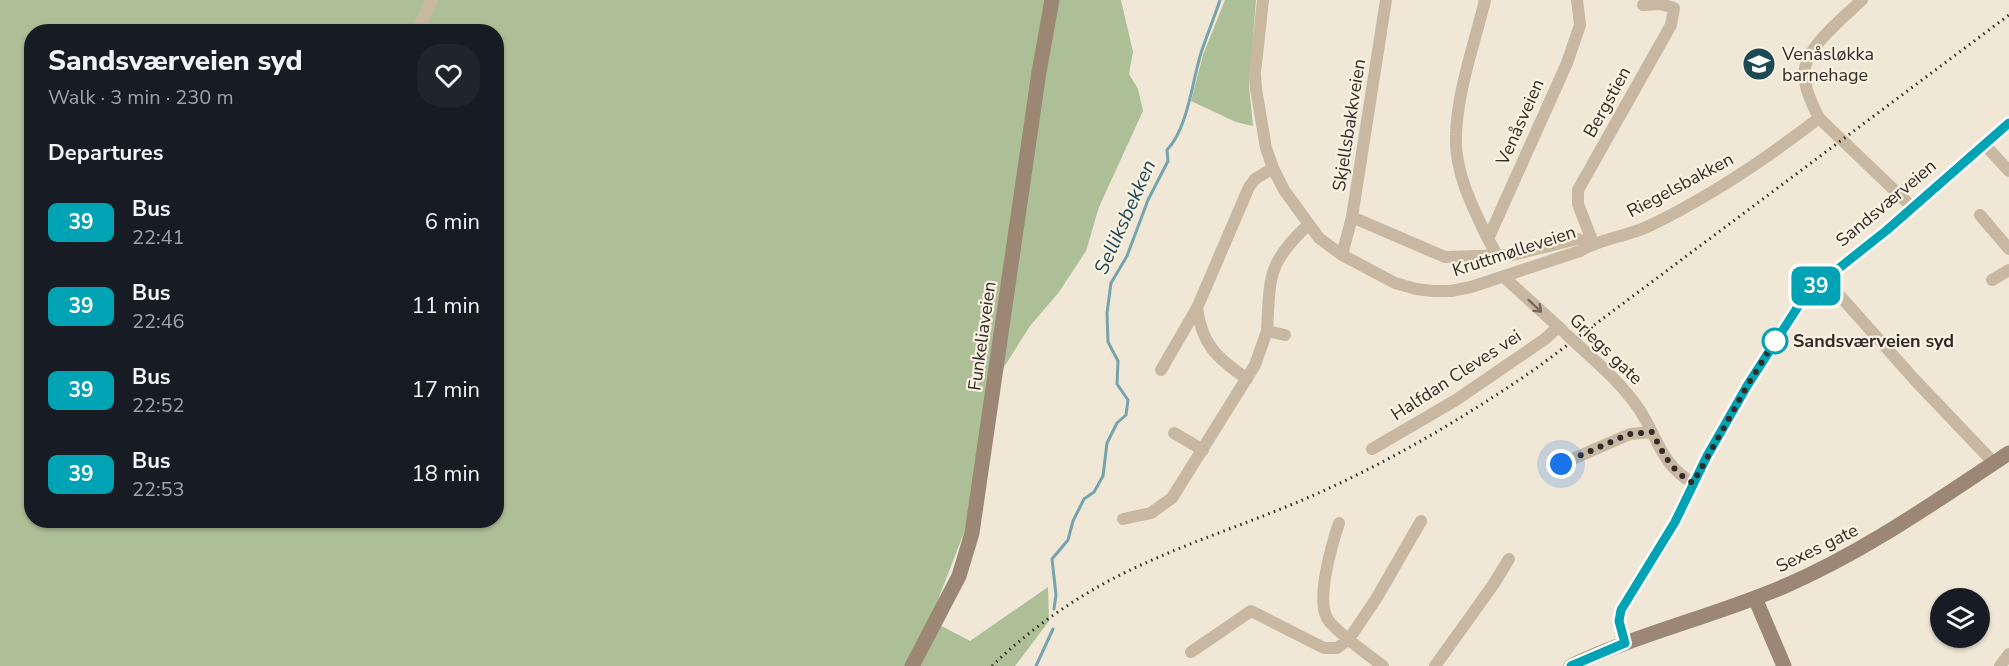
<!DOCTYPE html>
<meta charset="utf-8">
<style>
:root{--surface:#171b24;--page:#20242c;--text:#f1f3f6;--muted:#9ea1a6}
body{margin:0;font-family:"Nunito Sans",sans-serif;background:var(--page);color:var(--text);height:100vh;display:flex;flex-direction:column;font-size:22px;white-space:nowrap}
*{box-sizing:border-box;margin:0}
p{font-size:20px;color:var(--muted)}
.icon{flex:none;width:33px;height:33px;fill:none;stroke:currentColor;stroke-width:2;stroke-linecap:round;stroke-linejoin:round}
.map{position:relative;flex:1;overflow:hidden}
.drawer{position:absolute;left:24px;top:24px;width:480px;height:504px;display:flex;flex-direction:column;background:var(--surface);border-radius:24px;box-shadow:0 2px 4px #0004}
.drawer>*{flex:none}
.badge{padding:0 12px;border-radius:9px;font-size:21px;line-height:39px}
.fabs{position:absolute;left:1930px;top:588px;display:grid;gap:12px}
.fabs a{display:grid;place-items:center;width:60px;height:60px;border-radius:50%;background:var(--surface);box-shadow:0 2px 4px #0004;font-size:30px}
.you{position:absolute;width:30px;height:30px;margin:-15px;border:4px solid #fff;border-radius:50%;background:#1a73e8;box-shadow:0 0 0 9px #1a73e833}
.map>.badge{position:absolute;translate:-50% -50%;box-shadow:0 0 0 3px #fff}
h2{padding:0 24px;font-size:22px;line-height:54px}
.round{display:grid;place-items:center;flex:none;width:63px;height:63px;border-radius:24px;background:var(--page)}
.summary{display:flex;align-items:center;justify-content:space-between;height:102px;padding:0 24px}
h1{font-size:28px;font-weight:800;line-height:45px}
ul{padding:0;list-style:none}
li{display:flex;align-items:center;gap:18px;height:84px;padding:0 24px}
li div{flex:1}
li b{display:block;font-size:22px}
li em{font-style:normal}
li .badge{min-width:66px;font-weight:700;text-align:center}
.map>svg:first-child{display:block}
.green{fill:#adbf96;fill-rule:evenodd}
.lines{fill:none;stroke-linecap:round;stroke-linejoin:round}
.stream{stroke:#75a4ad;stroke-width:3}
.street{stroke:#c8b8a2;stroke-width:12}
.secondary{stroke:#9b8774;stroke-width:15}
.rail{stroke:#332b25;stroke-width:3;stroke-dasharray:1.5 4.5;stroke-linecap:butt}
.street-bridge{stroke:#c8b8a2;stroke-width:12}
.oneway{stroke:#766a5d}
.line-casing{stroke:#fff;stroke-width:14}
.line{stroke:#00a3b4;stroke-width:9}
.walk{stroke:#332b25;stroke-width:6;stroke-dasharray:0 10.8}
.stop-dot{fill:#fff;stroke:#00a3b4;stroke-width:3}
.labels{text-anchor:middle;dominant-baseline:central;stroke-width:4.5;stroke-linejoin:round;paint-order:stroke}
.poi-label{font-size:18px;fill:#332b25;stroke:#f9f1e2;text-anchor:start}
.street-label{font-size:18px;fill:#332b25;stroke:#f9f1e2}
.stop-label{font-size:18px;font-weight:bold;fill:#332b25;stroke:#f9f1e2;text-anchor:start}
.water-label{font-size:20px;font-style:italic;fill:#1b4954;stroke:#f9f1e2}
</style>
<div class="map">
<svg width="2009" height="666" viewBox="0 0 2009 666">
<rect width="100%" height="100%" fill="#f0e7d6"/>
<!-- green -->
<path class="green" d="M0 0H1121L1133 52 1129 74 1138 89 1143 111 1099 207 1086 251 1059 292 1030 326 992 386 974 507 930 620 970 641 1048 587 1049 621 1015 666H0ZM32 32H496V520H32Z
M1225 0H1256L1249 86 1253 126 1236 122 1191 101 1203 55Z"/>
<g class="lines">
<!-- stream -->
<path class="stream" d="M1054 609 1056 595 1052 559 1068 540 1073 521 1084 499 1094 492 1103 476 1107 443 1117 423 1126 415 1128 400 1117 384 1118 361 1108 342 1107 313 1111 283 1127 256 1148 200 1168 161 1167 150C1188 128 1192 82 1201 53 1207 35 1214 18 1220 0
M1036 666 1053 629"/>
<!-- street -->
<path class="street" d="M1263 0 1255 73 1256 89 1266 148 1273 168 1284 190 1319 238 1342 255 1395 283 1416 289 1433 291H1451L1471 287 1580 251C1601 238 1626 237 1649 226 1709 197 1766 159 1819 118L1912 207
M1485 0C1475 42 1457 92 1456 135 1454 171 1473 208 1488 239
M416 32 432 0
M1819 118C1812 104 1802 84 1805 68 1809 45 1845 16 1862 0
M1984 144 2009 171
M1980 215 2009 249
M1352 217 1445 257 1512 255 1577 239 1593 243
M1593 243 1578 204V190L1671 25 1674 8 1661 4 1643 5
M1342 255 1352 217 1386 0
M1497 255 1488 239 1567 63 1580 25 1577 0
M1504 277 1563 331
M1825 279 1914 379 1994 463
M1992 280 2009 270
M1197 308C1202 345 1217 358 1247 379
M1267 331C1270 277 1267 263 1308 225
M1578 345C1600 365 1622 384 1639 409 1658 438 1661 465 1693 483
M1161 370 1197 308 1249 187 1255 179 1273 168
M1174 433 1203 450
M1372 449 1456 400 1545 339 1558 327
M1561 464 1630 434 1652 432
M1123 519 1151 513 1172 498 1255 365 1267 331 1285 335
M1339 523C1332 544 1316 598 1327 618 1332 629 1371 657 1383 666
M1625 643 1619 621 1621 610 1666 539 1707 456 1747 386 1799 305 1814 288 1887 230 2009 123
M1191 652 1251 611 1324 648H1337L1349 639 1376 599 1421 521
M1435 666 1493 585 1509 559
M2000 666 2009 654"/>
<!-- secondary -->
<path class="secondary" d="M1755 598 1784 666
M912 666 959 576 972 533 1039 72 1052 0
M1571 666C1640 633 1715 616 1785 586 1866 551 1936 501 2009 453"/>
<!-- rail -->
<path class="rail" d="M992 666C1037 622 1092 586 1150 561 1203 537 1260 519 1314 495 1393 460 1467 416 1538 367L2009 15"/>
<!-- street-bridge -->
<path class="street-bridge" d="M1567 335 1578 345"/>
</g>
<!-- one-way arrows -->
<defs><path id="oneway-shaft" d="M-6 0H5M1.5-3L5.5 0L1.5 3" fill="none" stroke-width="1.6" stroke-linecap="round" stroke-linejoin="round" transform="scale(1.5)"/></defs>
<use class="oneway" href="#oneway-shaft" transform="translate(1535 306) rotate(43)"/>
<g class="lines">
<defs>
<path id="line" d="M1571 666 1625 643 1619 621 1621 610 1675 522 1707 456 1747 386 1799 305 1814 288 1887 230 2009 123"/>
</defs>
<!-- line casing -->
<use href="#line" class="line-casing"/>
<!-- line -->
<use href="#line" class="line"/>
<!-- walk -->
<path class="walk" d="M1561 464 1629 434 1652 432C1663 453 1671 471 1693 483L1747 386 1775 341"/>
</g>
<!-- icons -->
<defs>
<symbol id="school-disc" viewBox="-11 -11 22 22"><circle r="9.5" fill="#1b4954" stroke="#f9f1e2"/><path d="M0-5L7-2L0 1L-7-2ZM-4 1L0 2.5L4 1V4Q0 6-4 4Z" fill="#fff"/></symbol>
</defs>
<g fill-rule="evenodd">
<use href="#school-disc" x="1740" y="45" width="38" height="38"/>
</g>
<!-- markers -->
<circle class="stop-dot" cx="1775" cy="341" r="12"/>
<g class="labels">
<!-- poi labels -->
<g class="poi-label">
<text x="1782" y="54">Venåsløkka<tspan x="1782" dy="21">barnehage</tspan></text>
</g>
<!-- street labels -->
<g class="street-label">
<text transform="translate(1607 102) rotate(-61)">Bergstien</text>
<text transform="translate(1520 122) rotate(-66)">Venåsveien</text>
<text transform="translate(1349 125) rotate(-81)">Skjellsbakkveien</text>
<text transform="translate(1680 185) rotate(-28)">Riegelsbakken</text>
<text transform="translate(1886 203) rotate(-40)">Sandsværveien</text>
<text transform="translate(1514 251) rotate(-18)">Kruttmølleveien</text>
<text transform="translate(982 336) rotate(-82)">Funkeliaveien</text>
<text transform="translate(1606 349) rotate(44)">Griegs gate</text>
<text transform="translate(1456 375) rotate(-33)">Halfdan Cleves vei</text>
<text transform="translate(1817 548) rotate(-26)">Sexes gate</text>
</g>
<!-- stop labels -->
<g class="stop-label">
<text x="1793" y="341">Sandsværveien syd</text>
</g>
<!-- water labels -->
<g class="water-label">
<text transform="translate(1125 217) rotate(-66)">Selliksbekken</text>
</g>
</g>
</svg>
<div class="fabs">
<a><svg class="icon" aria-label="layers" viewBox="0 0 24 24"><path d="M12 4l9 5-9 5-9-5zM3 14l9 5 9-5"/></svg></a>
</div>
<div class="you" style="left:1561px;top:464px"></div>
<b class="badge" style="left:1816px;top:286px;background:#00a3b4;color:#fff">39</b>
<section class="drawer">
<div class="summary"><div><h1>Sandsværveien syd</h1><p>Walk · 3 min · 230 m</p></div><a class="round"><svg class="icon" aria-label="heart" viewBox="0 0 24 24"><path d="M12 20l-8-8c-3-5 5-10 8-4 3-6 11-1 8 4z"/></svg></a></div>
<h2>Departures</h2>
<ul>
<li><span class="badge" style="background:#00a3b4;color:#fff">39</span><div><b>Bus</b><p>22:41</p></div><em>6 min</em></li>
<li><span class="badge" style="background:#00a3b4;color:#fff">39</span><div><b>Bus</b><p>22:46</p></div><em>11 min</em></li>
<li><span class="badge" style="background:#00a3b4;color:#fff">39</span><div><b>Bus</b><p>22:52</p></div><em>17 min</em></li>
<li><span class="badge" style="background:#00a3b4;color:#fff">39</span><div><b>Bus</b><p>22:53</p></div><em>18 min</em></li>
</ul>
</section>
</div>
